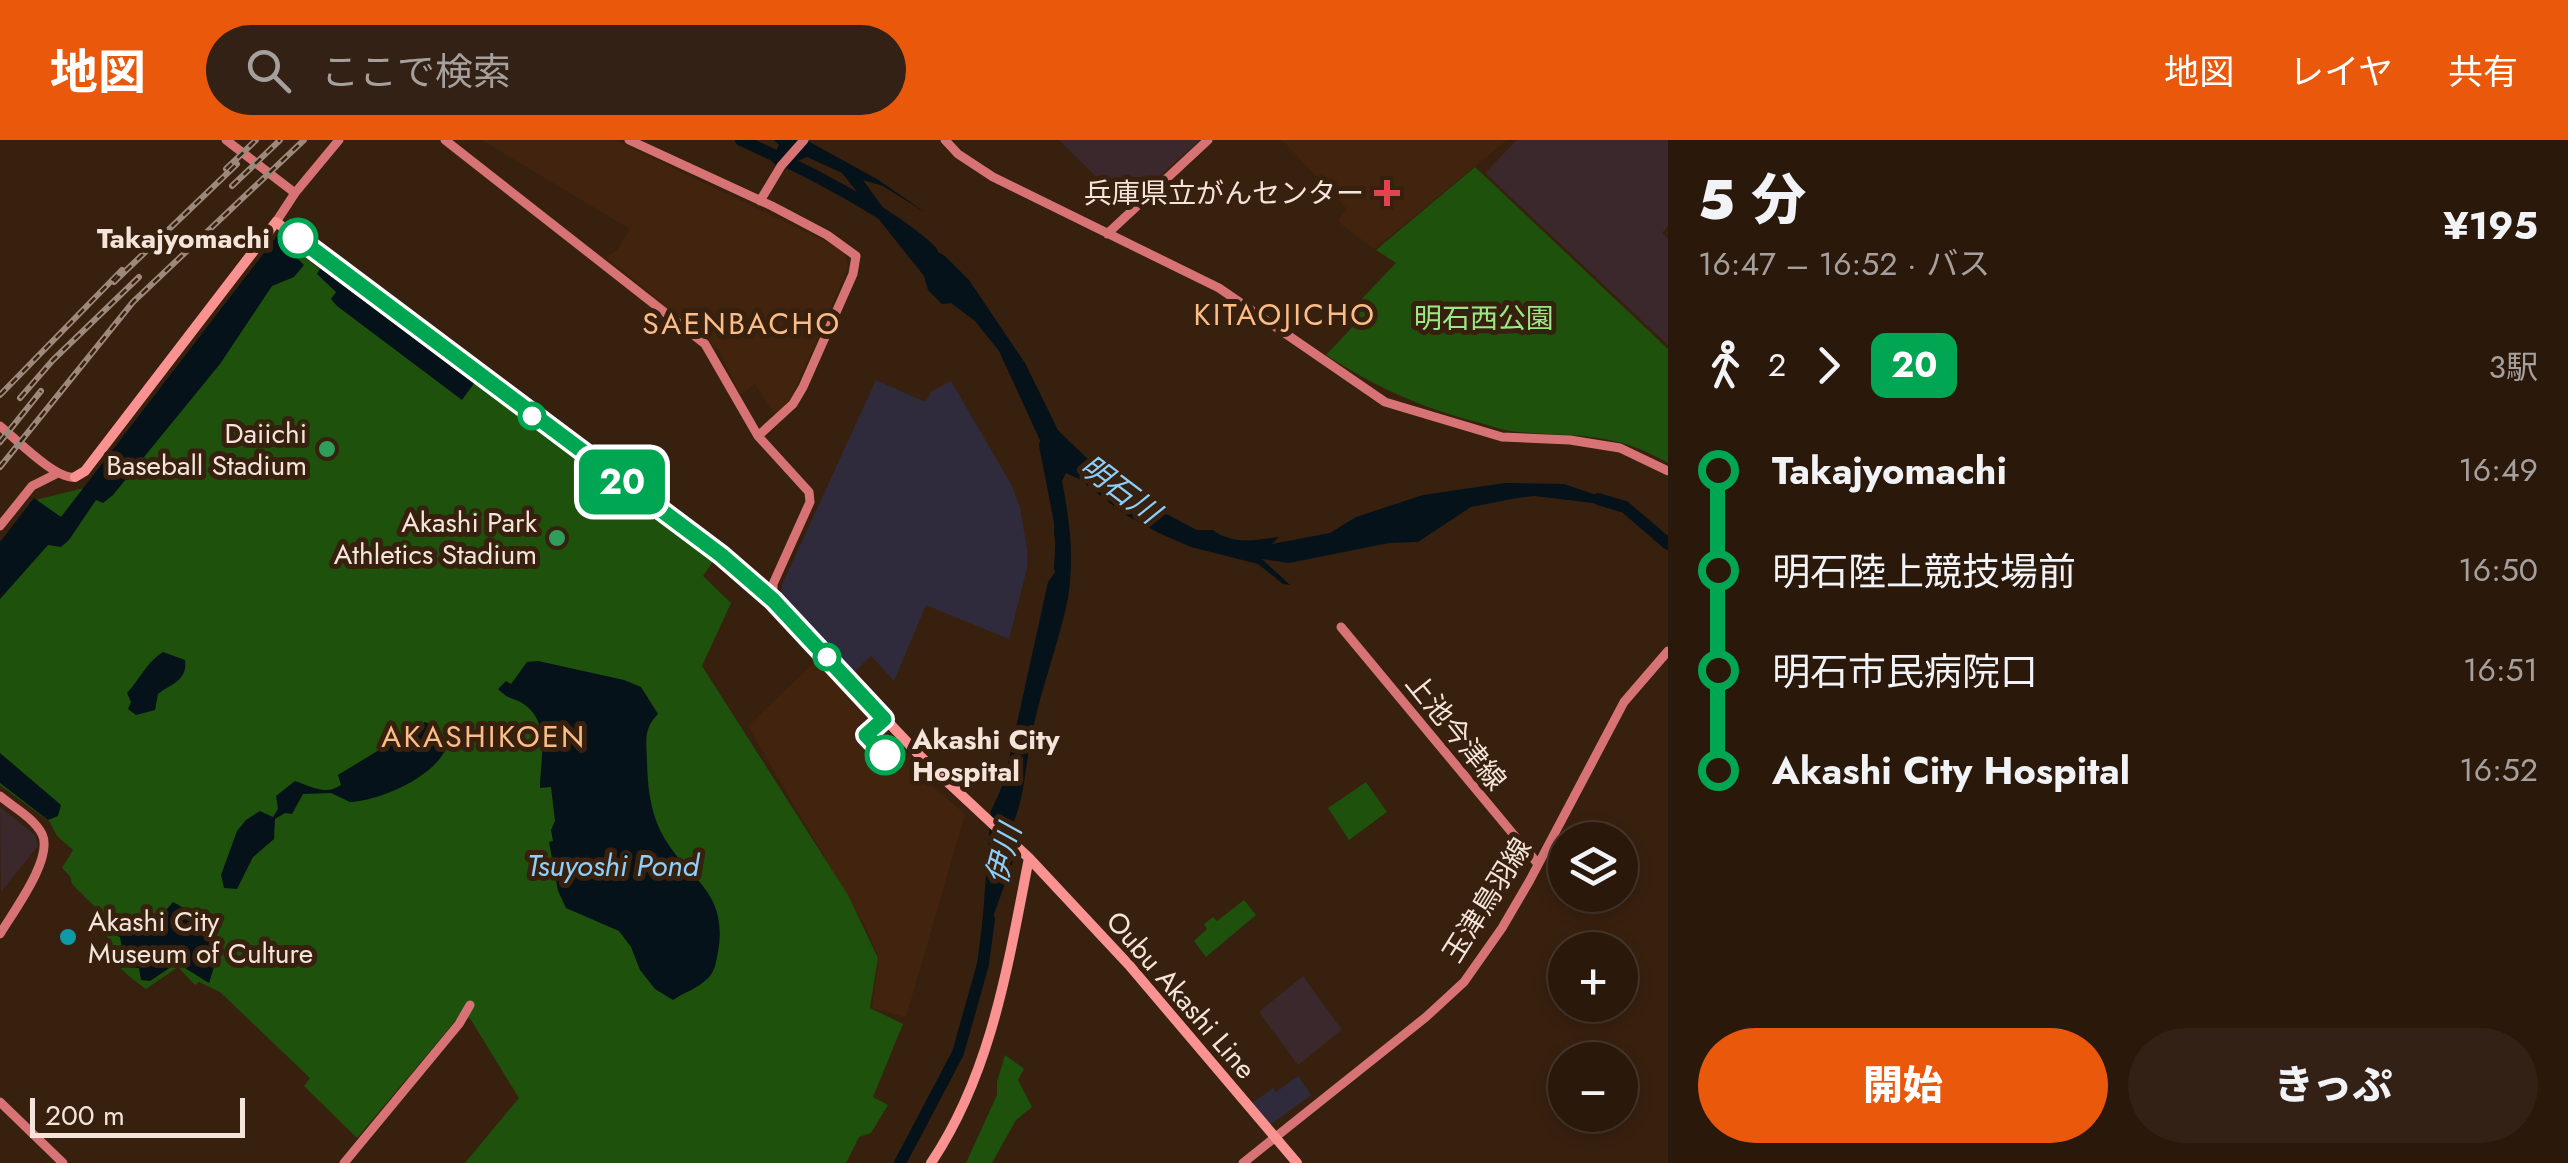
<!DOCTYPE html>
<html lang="ja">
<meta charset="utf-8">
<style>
:root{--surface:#2a180b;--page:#322114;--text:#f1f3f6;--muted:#a5a09d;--line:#46372c;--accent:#ea580c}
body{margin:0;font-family:Jost,"Noto Sans JP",sans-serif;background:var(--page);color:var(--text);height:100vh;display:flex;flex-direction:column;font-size:38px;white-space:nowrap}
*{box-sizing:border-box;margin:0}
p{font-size:32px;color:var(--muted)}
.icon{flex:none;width:55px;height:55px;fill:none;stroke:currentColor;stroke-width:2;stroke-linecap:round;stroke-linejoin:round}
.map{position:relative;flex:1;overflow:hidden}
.side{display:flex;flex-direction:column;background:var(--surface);width:900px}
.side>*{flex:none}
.badge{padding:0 20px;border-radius:15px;font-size:35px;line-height:65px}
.buttons{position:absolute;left:1548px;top:682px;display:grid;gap:20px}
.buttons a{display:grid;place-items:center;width:90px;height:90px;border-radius:50%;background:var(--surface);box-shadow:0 5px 15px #0003,0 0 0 2px var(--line);font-size:50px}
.scale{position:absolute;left:30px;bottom:25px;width:215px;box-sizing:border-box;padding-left:10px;border:5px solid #f5e4da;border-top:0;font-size:28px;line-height:35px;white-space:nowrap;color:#f5e4da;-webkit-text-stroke:8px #38200f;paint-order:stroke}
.map>.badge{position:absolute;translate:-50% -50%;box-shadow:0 0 0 5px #fff}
.legs{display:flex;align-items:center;gap:15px;height:110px;padding:0 30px;font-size:32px}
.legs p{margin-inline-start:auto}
.overview{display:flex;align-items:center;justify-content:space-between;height:170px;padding:0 30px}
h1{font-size:55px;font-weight:800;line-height:75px}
.action{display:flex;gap:20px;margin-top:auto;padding:20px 30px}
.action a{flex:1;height:115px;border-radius:60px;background:var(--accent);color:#fff;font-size:40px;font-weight:800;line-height:115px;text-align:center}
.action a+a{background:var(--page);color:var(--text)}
ul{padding:0 30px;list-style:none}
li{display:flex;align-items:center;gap:35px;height:100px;font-size:38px}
li i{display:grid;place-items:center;width:15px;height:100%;margin:0 12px;background:currentColor}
li i::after{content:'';width:25px;height:25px;margin:-12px;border:8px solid;border-radius:50%;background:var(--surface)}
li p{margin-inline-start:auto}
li:first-child i{background:linear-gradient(#0000 50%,currentColor 0)}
li:last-child i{background:linear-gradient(currentColor 50%,#0000 0)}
header{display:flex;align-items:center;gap:60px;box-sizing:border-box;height:140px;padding:0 50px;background:var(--accent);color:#fff}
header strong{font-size:48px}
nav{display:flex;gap:55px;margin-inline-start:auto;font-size:35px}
.search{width:700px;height:90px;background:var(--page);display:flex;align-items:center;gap:25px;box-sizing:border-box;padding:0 35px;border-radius:55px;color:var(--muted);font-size:38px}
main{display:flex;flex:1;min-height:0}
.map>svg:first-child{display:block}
.commercial{fill:#2f2b3c}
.built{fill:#42240e}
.education{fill:#3b282c}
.green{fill:#1d510c}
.water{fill:#06121a}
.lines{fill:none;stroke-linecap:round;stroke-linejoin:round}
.river{stroke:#06121a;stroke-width:12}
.secondary{stroke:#d77374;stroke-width:9}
.primary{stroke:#fa9292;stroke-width:10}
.rail-casing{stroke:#9d897c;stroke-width:6}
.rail{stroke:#38200f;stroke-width:2.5;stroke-dasharray:8;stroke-linecap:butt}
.line-1-casing{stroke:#fff;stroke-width:22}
.line-1{stroke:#00a651;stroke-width:15}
.health-dot{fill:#e0444e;stroke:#38200f;stroke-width:4}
.stop-1-dot{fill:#fff;stroke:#00a651;stroke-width:5}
.leisure-dot{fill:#2e9e5b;stroke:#38200f;stroke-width:4}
.culture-dot{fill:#0f9aa8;stroke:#38200f;stroke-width:4}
.labels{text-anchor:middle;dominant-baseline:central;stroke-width:10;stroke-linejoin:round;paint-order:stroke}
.poi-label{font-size:28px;fill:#f5e4da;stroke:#38200f;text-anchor:end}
.stop-label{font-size:28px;font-weight:bold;fill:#f5e4da;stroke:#38200f;text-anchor:end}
.park-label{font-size:28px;fill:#99e984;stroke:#38200f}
.street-label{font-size:28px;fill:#f5e4da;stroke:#38200f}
.neighbourhood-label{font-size:30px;letter-spacing:2.5px;fill:#fbbd87;stroke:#38200f}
.water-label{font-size:30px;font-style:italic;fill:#8cd0fd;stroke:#38200f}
</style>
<header>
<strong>地図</strong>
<div class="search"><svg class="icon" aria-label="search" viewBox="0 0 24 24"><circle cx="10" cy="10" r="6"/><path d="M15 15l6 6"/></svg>ここで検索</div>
<nav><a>地図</a><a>レイヤ</a><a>共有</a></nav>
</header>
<main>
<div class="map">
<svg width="1668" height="1023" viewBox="0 0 1668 1023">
<rect width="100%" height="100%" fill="#38200f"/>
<!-- commercial -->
<path class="commercial" d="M876 240 925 262 932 251 951 241 1011 344 1020 367 1027 409V428L1009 499 926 465 894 541 871 516 854 532 781 453 782 445Z
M1298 936 1311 955 1270 985 1252 963 1273 948 1276 952Z"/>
<!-- built -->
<path class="built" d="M482 0H615L845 111 848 128 791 258 775 274 755 244 740 255 719 210 606 117 617 110 630 89Z
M1282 0H1507L1374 109 1340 83 1339 79 1347 69Z
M817 520 926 632 928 643 965 674 906 877 872 868 879 818 866 788 748 586Z"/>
<!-- education -->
<path class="education" d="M1059 0H1200L1126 66Z
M1517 0H1668V86L1662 93 1668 99V205L1485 33Z
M0 667 35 695 38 706 1 752Z
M1303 836 1342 890 1298 925 1259 872Z"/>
<!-- green -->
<path class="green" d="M1475 27 1668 209V323C1613 291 1578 297 1519 292 1506 291 1493 287 1481 283 1423 269 1376 247 1326 215L1361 178 1352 169 1396 123 1376 110Z
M278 98 714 420 703 436 731 463 702 526 848 755 878 818 870 868 903 884 873 957 888 965 871 993 859 997 846 1023H465L519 958 471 880 462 873 357 998 304 946 310 938 220 852 199 842 195 845 178 827 146 849C120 830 101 816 109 781L72 744 70 736 62 728 73 710 57 696 50 682 0 645V405L35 360 84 348Z
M1366 642 1387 672 1349 700 1328 668Z
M1244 760 1256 775 1206 817 1194 801 1207 789 1204 784 1213 777 1217 781Z
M1005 915 1024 929 1018 940 1032 967 1016 980 992 1023H966L997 955V942Z"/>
<!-- water -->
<path class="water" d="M774 0H806L877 39 926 73 883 46 863 40 899 90 945 116 969 140 1025 223 1058 290 1070 302 1122 351 1197 390H1213C1232 405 1256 400 1279 397L1272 404 1330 393 1356 377 1423 355 1505 343 1564 344 1617 362 1593 363 1534 356 1517 358 1471 367 1418 402 1389 403 1289 423 1262 419 1290 445 1283 444 1258 424 1191 407 1161 394 1124 374 1079 339 1066 333 1062 341C1070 381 1075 423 1067 463 1058 505 1042 546 1033 589 1025 621 1026 655 1012 686L1021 692 1020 702 980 813 991 671 1004 642 1048 442 1059 427 1054 394 1056 342 1049 320 999 211 975 181 951 163 942 164 928 150 924 136 842 33 807 17 779 29 771 20 779 5Z
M277 96 296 110 293 114 304 125 294 137 272 146 220 224 113 355 103 363 96 360 69 400 61 407 48 405 0 459V402L34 358 61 377Z
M321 127 475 242 462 260 337 166 331 159 336 152 317 134Z
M163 512 185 520C188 541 170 544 158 554L155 570 136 575 128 569 131 562 127 553C140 539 146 523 163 512Z
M538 521 624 540 641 547 658 574C642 590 647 603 647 624 648 648 650 670 661 692 686 740 729 748 718 812 716 822 715 833 706 840 698 848 683 853 673 860L655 849 640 830 631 807 619 791 566 768 558 751 549 702 553 701 551 690 555 681 551 647 540 648C540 620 551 584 525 565 514 557 510 561 498 549L506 541 511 544 527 522Z
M425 582 436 587 446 608C434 638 378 661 350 662L331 653 303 654 292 674 285 673 275 679 274 699 253 717 237 749 224 748 221 735 237 691 246 680 260 671 273 677 278 669 276 656 295 641C310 646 326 656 341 645L338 635Z
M0 613 61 665 58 676 48 680 0 643Z
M173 762 191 772 197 783 205 784 211 790 217 817 209 843 177 823 150 841 141 840 139 828 122 827 118 823 123 813 120 797 113 794 116 787 135 780 149 790Z"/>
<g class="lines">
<!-- river -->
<path class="river" d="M741 0C794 24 892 72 932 112
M1045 305 1062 392 1060 428
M1598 359 1625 367 1668 404
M900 1023 958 913 983 824 989 779"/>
<!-- secondary -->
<path class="secondary" d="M226 0 295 53
M445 0 705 204 758 296 809 352 810 362 773 444V460
M629 0 772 66 827 95 856 116 853 134 803 247 793 264 758 296
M945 0 958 14 993 37 1219 148 1385 262 1502 297 1570 300 1620 308 1668 331
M760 61 781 26 804 0
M276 82 295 53 339 0
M1107 94 1208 0
M0 286C17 300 56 340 75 337
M0 386 32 346 56 334
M1341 487 1538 724
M0 656C13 667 34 678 42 694 54 718 13 772 0 794
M0 962 63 1023
M344 1023 459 884 470 865
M1243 1023 1426 877 1464 842 1502 788 1530 740 1624 562 1668 511"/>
<!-- primary -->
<path class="primary" d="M75 337 85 331 276 82 721 415 773 460 924 620 1029 718 1129 825 1297 1023
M931 1023C992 932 1008 824 1029 718"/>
<defs>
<path id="rail" d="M226 29 256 0
M232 46 280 0
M114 142 237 24
M0 255 122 130
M20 258 53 220 139 137
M0 302 41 251
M0 327 133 162 304 0"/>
</defs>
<!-- rail casing -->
<use href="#rail" class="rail-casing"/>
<!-- rail -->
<use href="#rail" class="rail"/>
</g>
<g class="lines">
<defs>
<path id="line-1" d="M298 98 721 415 773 460 884 579 866 595 885 615"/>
</defs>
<!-- line-1 casing -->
<use href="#line-1" class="line-1-casing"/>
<!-- line-1 -->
<use href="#line-1" class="line-1"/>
</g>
<!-- markers -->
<path class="health-dot" d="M1382 38h10v10h10v10h-10v10h-10v-10h-10v-10h10z"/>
<g class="stop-1-dot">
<circle cx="298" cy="98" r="18"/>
<circle cx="532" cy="276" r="12"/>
<circle cx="827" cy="517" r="12"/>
<circle cx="885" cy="615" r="18"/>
</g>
<g class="leisure-dot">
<circle cx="327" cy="309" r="10"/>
<circle cx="557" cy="398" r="10"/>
</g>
<circle class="culture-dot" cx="68" cy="797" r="10"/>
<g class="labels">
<!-- poi labels -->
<g class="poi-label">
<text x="1364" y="53">兵庫県立がんセンター</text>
<text x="307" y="293">Daiichi<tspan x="307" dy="32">Baseball Stadium</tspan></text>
<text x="537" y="382">Akashi Park<tspan x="537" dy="32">Athletics Stadium</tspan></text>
<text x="88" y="781" text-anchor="start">Akashi City<tspan x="88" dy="32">Museum of Culture</tspan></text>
</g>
<!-- stop labels -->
<g class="stop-label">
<text x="270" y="98">Takajyomachi</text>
<text x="912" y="599" text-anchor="start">Akashi City<tspan x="912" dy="32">Hospital</tspan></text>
</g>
<!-- park labels -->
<g class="park-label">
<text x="1484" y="178">明石西公園</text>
</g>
<!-- street labels -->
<g class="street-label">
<text transform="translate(1456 592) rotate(51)">上池今津線</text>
<text transform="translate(1487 760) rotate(-58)">玉津鳥羽線</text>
<text transform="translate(1181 855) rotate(49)">Oubu Akashi Line</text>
</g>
<!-- neighbourhood labels -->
<g class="neighbourhood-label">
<text x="1285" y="174">KITAOJICHO</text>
<text x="742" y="183">SAENBACHO</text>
<text x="484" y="596">AKASHIKOEN</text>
</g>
<!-- water labels -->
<g class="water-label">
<text transform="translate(1120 349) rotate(37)">明石川</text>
<text transform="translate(1003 714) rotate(-75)">伊川</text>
<text x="613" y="725">Tsuyoshi Pond</text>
</g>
</g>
</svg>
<div class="buttons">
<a><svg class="icon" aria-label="layers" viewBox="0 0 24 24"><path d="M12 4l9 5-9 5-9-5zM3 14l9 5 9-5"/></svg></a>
<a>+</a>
<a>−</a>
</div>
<div class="scale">200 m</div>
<b class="badge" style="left:622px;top:342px;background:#00a651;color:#fff">20</b>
</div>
<section class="side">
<div class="overview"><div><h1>5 分</h1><p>16:47 – 16:52 · バス</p></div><b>¥195</b></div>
<div class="legs"><svg class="icon" aria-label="walk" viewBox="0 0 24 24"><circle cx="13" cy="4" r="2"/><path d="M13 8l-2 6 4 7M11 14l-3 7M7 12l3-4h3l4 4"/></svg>2<svg class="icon" aria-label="forward" viewBox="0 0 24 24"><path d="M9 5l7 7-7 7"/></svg><b class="badge" style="background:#00a651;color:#fff">20</b><p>3駅</p></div>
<ul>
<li><i style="color:#00a651"></i><b>Takajyomachi</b><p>16:49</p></li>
<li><i style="color:#00a651"></i><span>明石陸上競技場前</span><p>16:50</p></li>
<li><i style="color:#00a651"></i><span>明石市民病院口</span><p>16:51</p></li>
<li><i style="color:#00a651"></i><b>Akashi City Hospital</b><p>16:52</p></li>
</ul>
<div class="action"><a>開始</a><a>きっぷ</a></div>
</section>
</main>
